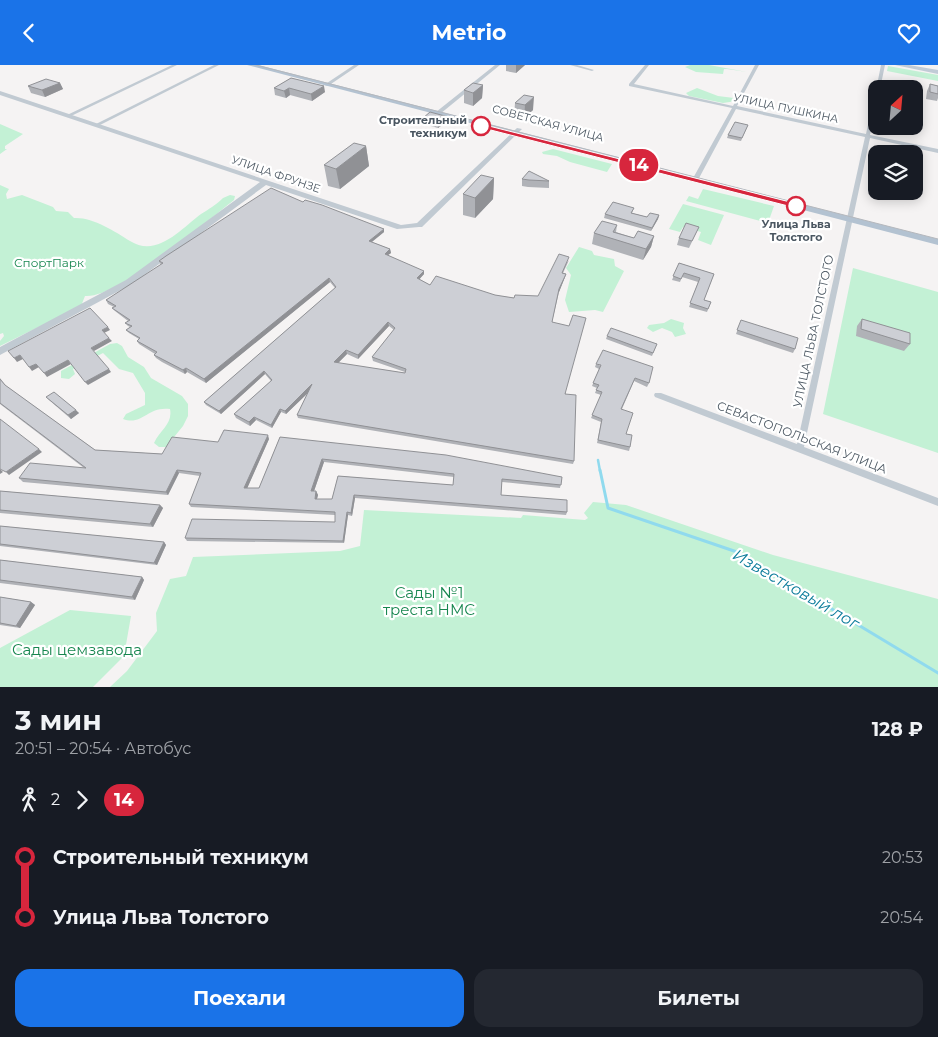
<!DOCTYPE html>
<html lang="ru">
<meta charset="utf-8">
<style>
:root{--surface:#171b24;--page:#242831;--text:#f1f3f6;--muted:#9ea1a6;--accent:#1a73e8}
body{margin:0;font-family:Montserrat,sans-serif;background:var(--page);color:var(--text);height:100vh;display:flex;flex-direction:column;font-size:19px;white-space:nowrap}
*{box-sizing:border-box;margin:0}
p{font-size:16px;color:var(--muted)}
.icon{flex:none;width:28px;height:28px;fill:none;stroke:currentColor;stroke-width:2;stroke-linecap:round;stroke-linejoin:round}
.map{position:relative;height:622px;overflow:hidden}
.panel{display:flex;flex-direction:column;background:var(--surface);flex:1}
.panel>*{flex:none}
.badge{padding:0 10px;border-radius:16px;font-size:18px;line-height:32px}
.needle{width:32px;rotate:26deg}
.tools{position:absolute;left:868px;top:15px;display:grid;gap:10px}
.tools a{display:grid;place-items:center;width:55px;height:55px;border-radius:10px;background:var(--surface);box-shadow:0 2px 12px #0003;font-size:25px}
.map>.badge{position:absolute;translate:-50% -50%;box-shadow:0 0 0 2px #fff}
.legs{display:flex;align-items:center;gap:8px;height:55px;padding:0 15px;font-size:16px}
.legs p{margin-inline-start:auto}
.overview{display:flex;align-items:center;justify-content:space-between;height:85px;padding:0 15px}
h1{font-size:28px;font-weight:700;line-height:38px}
.cta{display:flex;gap:10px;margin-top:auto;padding:10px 15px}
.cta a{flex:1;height:58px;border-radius:15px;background:var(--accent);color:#fff;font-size:20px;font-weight:700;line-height:58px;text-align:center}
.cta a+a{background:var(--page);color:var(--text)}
ul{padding:0 15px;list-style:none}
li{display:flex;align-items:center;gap:18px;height:60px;font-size:19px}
li i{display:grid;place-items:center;width:8px;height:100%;margin:0 6px;background:currentColor}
li i::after{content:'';width:12px;height:12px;margin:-6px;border:4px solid;border-radius:50%;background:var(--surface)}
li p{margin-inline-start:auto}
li:first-child i{background:linear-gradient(#0000 50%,currentColor 0)}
li:last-child i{background:linear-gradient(currentColor 50%,#0000 0)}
header{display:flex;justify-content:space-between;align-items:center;height:65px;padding:0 15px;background:var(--accent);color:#fff;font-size:22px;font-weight:700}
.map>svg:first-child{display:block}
.green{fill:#c3f1d5}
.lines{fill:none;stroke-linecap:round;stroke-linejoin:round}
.stream-far1{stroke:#90daee;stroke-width:2.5}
.stream{stroke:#90daee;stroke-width:3}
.minor{fill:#c1cad2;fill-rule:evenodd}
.tertiary{fill:#c1cad2;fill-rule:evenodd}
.secondary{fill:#c1cbd6;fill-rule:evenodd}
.primary{fill:#b3c2d1;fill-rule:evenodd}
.tram{stroke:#b5b8bd;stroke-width:1}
.wall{fill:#b0b2b7;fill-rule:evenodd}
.shaded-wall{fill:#909195}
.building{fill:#cdcfd5;stroke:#909195;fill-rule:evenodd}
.line-1{fill:#d7263d;stroke:#fff}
.stop-1-dot{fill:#fff;stroke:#d7263d;stroke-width:2.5}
.labels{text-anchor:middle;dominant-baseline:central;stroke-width:4.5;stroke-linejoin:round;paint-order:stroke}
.far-street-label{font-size:11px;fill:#4a5661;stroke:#fff}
.far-stop-label{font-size:11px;font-weight:bold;fill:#4a5661;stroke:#fff;text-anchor:end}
.park-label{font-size:12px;fill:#17864f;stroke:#fff}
.street-label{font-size:12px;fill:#4a5661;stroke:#fff}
.near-park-label{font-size:15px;fill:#17864f;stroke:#fff}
.near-water-label{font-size:16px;font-style:italic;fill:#0c7c9b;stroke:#fff}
</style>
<header><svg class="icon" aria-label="back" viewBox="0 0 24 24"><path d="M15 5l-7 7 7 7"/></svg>Metrio<svg class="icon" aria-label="heart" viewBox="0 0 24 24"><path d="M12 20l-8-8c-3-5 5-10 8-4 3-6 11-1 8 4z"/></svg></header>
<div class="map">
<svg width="938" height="622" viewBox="0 0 938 622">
<rect width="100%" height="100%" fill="#f5f3f3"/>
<!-- green -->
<path class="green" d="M690 0H709L747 7 727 4H724L723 9 696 7 685 2Z
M888 1 938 10V16L887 6Z
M697 23 718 31 734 33 736 36 723 38 689 31 686 28Z
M0 59 23 69 5 81V84H7L0 89Z
M553 84 612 99 607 107 570 97 557 91 543 89 542 87Z
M0 120 9 124 6 129 7 134 22 130 53 142 56 146 68 147 74 153C93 152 114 166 130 176 157 193 181 164 201 149 209 144 216 140 223 133L230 130 235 131 234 135C206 157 117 234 85 231L81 241 0 281V276L4 271 3 268 0 269Z
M703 124 774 141 768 158 686 136 689 131 698 134Z
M683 139 724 150 711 180 698 175 701 167 683 162 680 167 669 164Z
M579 182 592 186 594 190 614 194 615 201 624 206 603 247 595 245 569 247 565 235 571 210 566 203Z
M853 203 938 227V388L823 349Z
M671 254 684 258 683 263 686 269 675 272 672 267 662 263 653 267 647 263 649 260 664 258Z
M117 278 122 281 128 292 144 302 151 313 182 331 188 339V351L183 361 166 382H159L154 378C160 365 173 359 170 344 147 341 143 361 123 354L126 349 145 340V328L133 308 119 304 103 288 73 304 75 309 69 314 61 313V306L110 279Z
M593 437 626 440 773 490 938 534V622H110L127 606 157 566 156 548 170 514 186 511 193 492 340 486 360 481 364 445 521 453 523 450 585 455 588 453 584 448Z
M70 545 131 551 124 591 93 622H0V583Z"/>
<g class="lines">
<!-- stream-far1 -->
<path class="stream-far1" d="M598 395 600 406"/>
<!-- stream -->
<path class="stream" d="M600 405 608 443 737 487 938 608"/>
<!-- minor -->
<path class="minor" d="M172 0H177L69 52 65 51Z
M214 0H219L98 61 94 60Z
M354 0H359L328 21 324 20Z
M495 0H500L440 49H436V47Z
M570 0H577L594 5 592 6Z
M645 0H649L634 19 733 41 755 0H759L737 41 866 69 874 32 876 31V41L870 70 938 84V88L870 73 804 382 938 433V441L655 332 654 330 655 328H661L797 379 865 72 736 44 698 115 693 116 692 115 732 43 629 21V19Z
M881 0H885L880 24 876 25Z"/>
<!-- tertiary -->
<path class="tertiary" d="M0 26 401 160 417 158 517 63 522 64 422 162H419L397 164 266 120 132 219 0 290V282L126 215 260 117 0 30Z"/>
<!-- secondary -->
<path class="secondary" d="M895 0H909L938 5V9Z"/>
<!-- primary -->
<path class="primary" d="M247 0H258L938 174V180Z"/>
<!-- tram -->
<path class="tram" d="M256 0 938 174"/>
</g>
<!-- wall -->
<path class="wall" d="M506 0H525L516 8 506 6Z
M291 13 325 27 312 36 290 30 286 33 275 30 274 23Z
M60 18 63 24 45 32 31 28 28 21Z
M930 19 938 21V33L937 36 926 34 927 26Z
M483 20 482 33 473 41 464 38V25Z
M524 30 533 45 524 53 514 51 515 38Z
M423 53 446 57 438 63 424 59Z
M748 60 741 76 727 73 728 70Z
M366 81 369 101 340 124 328 121 324 100Z
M494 113 493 134 475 153 463 150V129Z
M522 114 549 116V123L528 122 522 121Z
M303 137 384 164V167L372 177 390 184 391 188 388 190 424 209 419 214 430 220 514 233 538 231 569 195 563 208 566 209 565 212 559 227 552 257 566 330 574 396 573 399 298 353 297 350 308 328 286 349 281 347 272 363 256 355 250 361 236 353 234 349 271 316 265 309 221 349 206 340 204 337 335 223 330 217 206 318 187 307 185 309 162 297 156 293 154 290 155 289 139 279 137 276 139 274 129 268 126 265 130 262 128 261 125 258 128 256 115 246 112 243 114 242 108 239 106 235 161 200 159 196ZM389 261 394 265 372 292 373 296 405 307V308L338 298 347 289 358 294Z
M634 143 632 148 647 152 659 150 658 154 651 166 604 153 605 149Z
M617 160 616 167 634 173 654 171 651 182 643 195 592 179 594 168Z
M699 162 689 183 677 180 679 173Z
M679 198 714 209 704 235 711 237 707 247 689 242 698 217 682 212 680 217 672 215Z
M862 254 910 279 904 286 856 271 857 261Z
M741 255 795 284 793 288 736 269Z
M607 271 657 279 652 291 606 274Z
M596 299 649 318 647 322 634 316 622 344 626 369 630 382 629 386 597 378 601 357 591 353 601 330 595 328 597 323 592 321 599 304 595 302Z
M0 313 6 321 95 385 162 389 218 377 269 374 247 423H259L280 372 562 412 560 423 502 417 501 430 567 447 566 450 355 433 352 451 348 450 344 478 187 476 185 473 335 457V450L191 442 189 439 200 411 179 408 168 430 23 417 19 413 84 403 0 339ZM324 397 454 412 453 420 338 411 332 434H317L318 430 316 426H314Z
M46 332 79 348 71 354 49 335Z
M0 426 160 440 163 443 153 462 0 448Z
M0 461 164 477 166 480 157 500 0 481Z
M0 495 142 512 144 515 135 535 0 518Z
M0 532 31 537 35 540 20 563 0 560Z"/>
<!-- shaded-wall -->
<path class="shaded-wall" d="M516 0H525L516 8Z
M60 18 63 24 45 32 42 25Z
M483 20 482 33 473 41V28Z
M324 21 325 27 312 36 311 29Z
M289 23 290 30 286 33 284 26Z
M534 32 533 45 524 53 525 40Z
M445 51 446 57 438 63V57Z
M366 81 369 101 340 124 336 104Z
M494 113 493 134 475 153V133Z
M659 150 658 154 651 166 652 163Z
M384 164V167L369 179V176Z
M654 171 651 182 643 195 646 184Z
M390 184 391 188 385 192V189Z
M424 206V209L417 217V213Z
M566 209 565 212 559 227V224Z
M329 213 330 217 206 318 204 314Z
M388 257 389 261 358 294V290Z
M108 262 110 265 104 268 102 265Z
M109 273 112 276 94 286 91 283Z
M346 285 347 289 335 301 334 297Z
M20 290 23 294 17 297 14 293Z
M68 295 71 299 47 312 44 308Z
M36 299 39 302 32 306 29 302Z
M186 303 187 307 185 309 183 305Z
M109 304 111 307 88 320 85 317Z
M264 306 265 309 221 349 219 346Z
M312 319 313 323 286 349 285 346Z
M280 344 281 347 272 363 271 360Z
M76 345 79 348 71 354 68 350Z
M254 352 256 355 250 361 249 357Z
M268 370 269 374 246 426 244 423Z
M39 384 42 387 9 410 6 407Z
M322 394 324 397 313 429 311 426Z
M0 404 3 407 0 409Z
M177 405 179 408 168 430 166 427Z
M316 426 318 430 316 437 315 434Z
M354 430 355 433 352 451 351 448Z
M160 440 163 443 153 462 150 459Z
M347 447 348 450 344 478 343 476Z
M164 477 166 480 157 500 154 498Z
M142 512 144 515 135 535 132 532Z
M31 537 35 540 20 563 16 561Z"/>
<!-- building -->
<path class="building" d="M291 13 324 21 311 29 289 23 284 26 274 23Z
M46 14 60 18 42 25 28 21Z
M473 18 483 20 473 28 464 25Z
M930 19 938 21V29L930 27Z
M524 30 534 32 525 40 515 38Z
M430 47 445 51 438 57 423 53Z
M735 57 748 60 742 73 728 70Z
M354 78 366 81 336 104 324 100Z
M529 106 549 116 529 115 522 114Z
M481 110 494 113 475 133 463 129Z
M271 123 303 137 305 135 322 140 384 164 369 176 390 184 385 189 424 206 417 213 430 220 436 211 495 230 514 233 515 230 538 231 559 189 569 192 562 208 566 209 559 224 552 257 569 261 573 250 586 253 565 329 576 330 574 396 297 350 312 319 285 346 280 344 271 360 254 352 249 357 234 349 272 315 264 306 219 346 204 337 336 222 329 213 204 314 186 303 183 305 160 293 154 290 157 287 137 276 140 273 126 265 132 261 125 258 130 255 112 243 116 241 106 235 163 198 159 196 166 191ZM388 257 395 263 372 292 406 304 405 308 334 297 346 285 358 290Z
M613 137 634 143 631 148 647 152 650 148 659 150 652 163 605 149Z
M602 156 617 160 613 167 634 173 638 166 654 171 646 184 594 168Z
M686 158 699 162 692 176 679 173Z
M679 198 714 209 704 235 711 237 708 244 690 238 700 213 684 208 681 214 673 211Z
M90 243 108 262 102 265 109 273 91 283 109 304 85 317 68 295 44 308 36 299 29 302 20 290 14 293 8 286Z
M862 254 910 268V279L861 264Z
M741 255 798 273 795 284 737 265Z
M611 263 657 279 653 288 607 271Z
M603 285 653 302 649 318 635 313 621 344 633 348 626 369 632 370 630 382 598 375 602 354 592 350 602 327 596 325 599 320 593 318 601 300 596 299Z
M0 314 5 320 95 385 162 389 172 372 218 377 224 365 268 370 244 423H259L280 372 446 390 562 412 561 420 502 414 501 430 567 435V447L354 430 351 448 347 447 343 476 185 473 192 454 335 457V447L189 439 201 408 177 405 166 427 19 413 30 398 86 403 0 338ZM322 394 454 409 453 420 338 411 332 434H315L316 426H311Z
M54 327 76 345 68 350 46 332Z
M0 354 39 384 6 407 0 404Z
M0 426 160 440 150 459 0 445Z
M0 461 164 477 154 498 0 479Z
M0 495 142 512 132 532 0 515Z
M0 532 31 537 16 561 0 558Z"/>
<!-- line-1 -->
<path class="line-1" d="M481 59 798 139 799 141 796 143 479 62Z"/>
<!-- markers -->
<g class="stop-1-dot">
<circle cx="481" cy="61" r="9"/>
<circle cx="796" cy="141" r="9"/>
</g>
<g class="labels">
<!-- far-street labels -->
<g class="far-street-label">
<text transform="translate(786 43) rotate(12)">УЛИЦА ПУШКИНА</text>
<text transform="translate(548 58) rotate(15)">СОВЕТСКАЯ УЛИЦА</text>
<text transform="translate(276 109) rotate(19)">УЛИЦА ФРУНЗЕ</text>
</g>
<!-- far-stop labels -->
<g class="far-stop-label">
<text x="467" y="55">Строительный<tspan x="467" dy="13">техникум</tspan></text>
<text x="796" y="159" text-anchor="middle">Улица Льва<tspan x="796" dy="13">Толстого</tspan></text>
</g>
<!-- park labels -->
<g class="park-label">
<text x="49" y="197">СпортПарк</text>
</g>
<!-- street labels -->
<g class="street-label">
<text transform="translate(813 266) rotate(-78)">УЛИЦА ЛЬВА ТОЛСТОГО</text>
<text transform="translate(802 372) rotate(21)">СЕВАСТОПОЛЬСКАЯ УЛИЦА</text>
</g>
<!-- near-park labels -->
<g class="near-park-label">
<text x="429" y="527">Сады №1<tspan x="429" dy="17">треста НМС</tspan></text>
<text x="77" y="584">Сады цемзавода</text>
</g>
<!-- near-water labels -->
<g class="near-water-label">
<text transform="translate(796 524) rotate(30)">Известковый лог</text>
</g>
</g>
</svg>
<div class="tools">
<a><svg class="needle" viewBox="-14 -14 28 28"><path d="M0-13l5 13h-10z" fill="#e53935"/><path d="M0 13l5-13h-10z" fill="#9ea1a6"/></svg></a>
<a><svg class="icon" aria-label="layers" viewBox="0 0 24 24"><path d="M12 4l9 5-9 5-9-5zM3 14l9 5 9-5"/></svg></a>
</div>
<b class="badge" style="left:639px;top:100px;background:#d7263d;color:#fff">14</b>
</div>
<section class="panel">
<div class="overview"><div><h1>3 мин</h1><p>20:51 – 20:54 · Автобус</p></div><b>128 ₽</b></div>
<div class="legs"><svg class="icon" aria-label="walk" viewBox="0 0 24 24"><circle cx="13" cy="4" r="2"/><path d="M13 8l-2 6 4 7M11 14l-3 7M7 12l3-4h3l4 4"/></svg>2<svg class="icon" aria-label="forward" viewBox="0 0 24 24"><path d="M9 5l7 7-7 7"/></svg><b class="badge" style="background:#d7263d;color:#fff">14</b></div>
<ul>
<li><i style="color:#d7263d"></i><b>Строительный техникум</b><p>20:53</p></li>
<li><i style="color:#d7263d"></i><b>Улица Льва Толстого</b><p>20:54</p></li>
</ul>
<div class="cta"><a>Поехали</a><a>Билеты</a></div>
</section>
